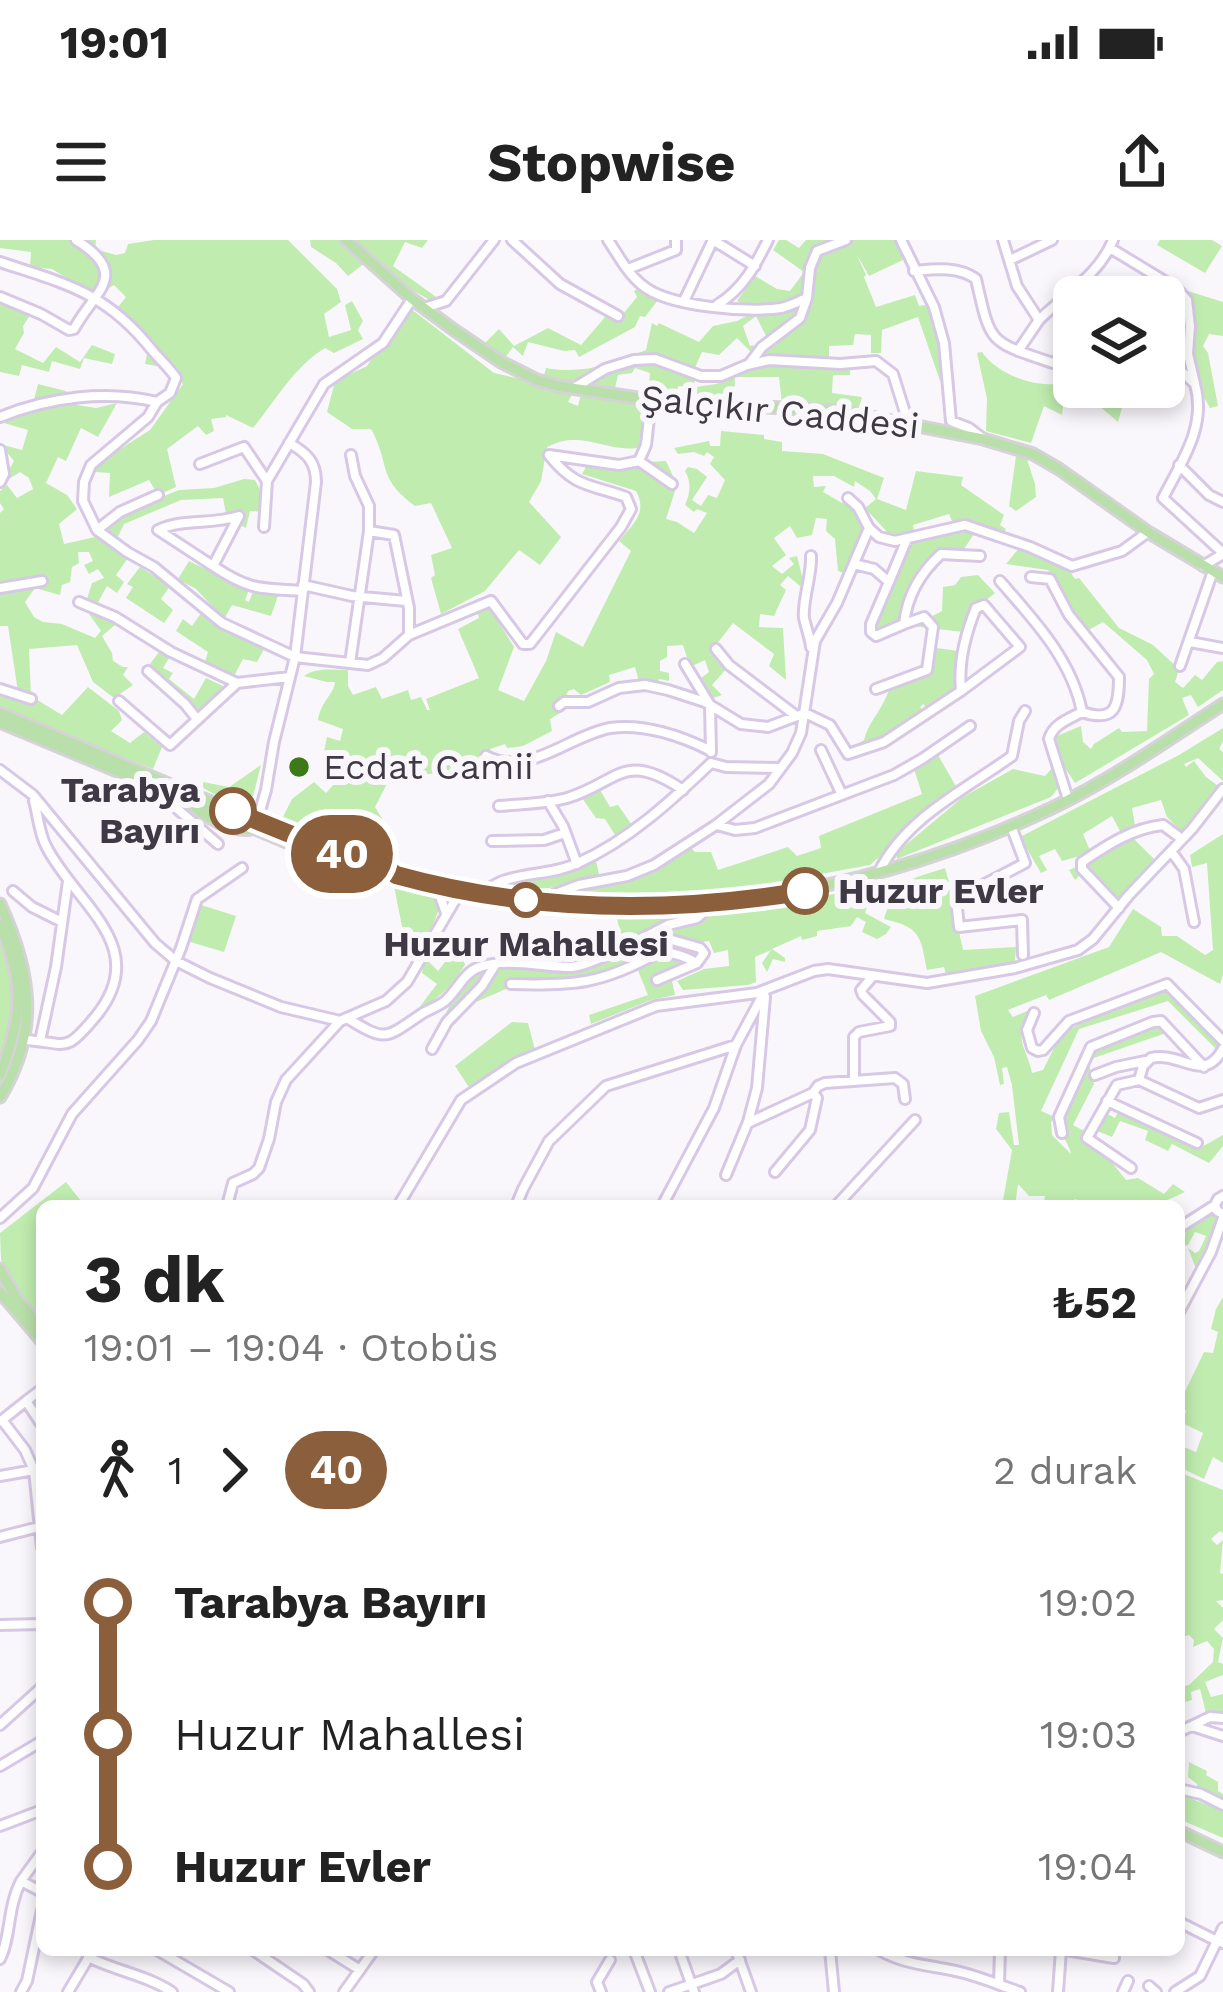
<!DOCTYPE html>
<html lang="tr">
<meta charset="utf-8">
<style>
:root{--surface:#fff;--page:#f2f2f2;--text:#222;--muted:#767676}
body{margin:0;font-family:"Work Sans",sans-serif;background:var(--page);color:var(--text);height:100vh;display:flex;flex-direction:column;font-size:45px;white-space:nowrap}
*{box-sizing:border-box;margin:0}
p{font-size:39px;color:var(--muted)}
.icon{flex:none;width:66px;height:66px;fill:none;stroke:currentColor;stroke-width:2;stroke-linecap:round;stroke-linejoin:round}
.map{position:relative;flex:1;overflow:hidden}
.details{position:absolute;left:36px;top:960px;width:1149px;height:756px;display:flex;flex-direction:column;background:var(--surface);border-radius:18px;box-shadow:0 6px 18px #0003}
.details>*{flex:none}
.badge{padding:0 24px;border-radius:39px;font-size:42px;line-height:78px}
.fabs{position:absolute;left:1053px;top:36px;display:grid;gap:24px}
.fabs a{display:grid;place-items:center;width:132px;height:132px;border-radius:18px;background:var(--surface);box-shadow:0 6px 18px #0003;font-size:60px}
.map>.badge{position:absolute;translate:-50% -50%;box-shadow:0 0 0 6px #fff}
.legs{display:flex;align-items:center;gap:18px;height:132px;padding:0 48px;font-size:39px}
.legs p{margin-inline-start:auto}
.head{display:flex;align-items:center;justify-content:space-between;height:204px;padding:0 48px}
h1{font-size:66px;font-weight:700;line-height:90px}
ul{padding:0 48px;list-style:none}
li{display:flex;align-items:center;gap:42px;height:132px;font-size:45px}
li i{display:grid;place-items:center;width:18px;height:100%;margin:0 15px;background:currentColor}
li i::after{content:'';width:30px;height:30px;margin:-15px;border:9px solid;border-radius:50%;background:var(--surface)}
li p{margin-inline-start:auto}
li:first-child i{background:linear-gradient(#0000 50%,currentColor 0)}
li:last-child i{background:linear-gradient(currentColor 50%,#0000 0)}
.status{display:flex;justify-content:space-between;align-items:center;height:84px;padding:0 60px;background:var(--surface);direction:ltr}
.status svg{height:33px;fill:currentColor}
header{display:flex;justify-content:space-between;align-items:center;height:156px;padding:0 48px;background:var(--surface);font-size:54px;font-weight:700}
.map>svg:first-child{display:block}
.green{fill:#c0ecaf;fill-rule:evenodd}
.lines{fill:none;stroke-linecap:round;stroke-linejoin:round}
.minor-casing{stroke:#d7c9e5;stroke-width:14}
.major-casing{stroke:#d5d3d6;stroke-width:15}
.minor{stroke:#fff;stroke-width:8}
.major{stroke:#b9dfaa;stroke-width:9}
.line-1-casing{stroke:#fff;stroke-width:27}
.line-1{stroke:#8b5e3c;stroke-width:18}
.poi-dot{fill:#3b7a17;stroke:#faf7fc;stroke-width:4.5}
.stop-1-dot{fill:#fff;stroke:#8b5e3c;stroke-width:6}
.labels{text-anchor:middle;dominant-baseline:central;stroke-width:12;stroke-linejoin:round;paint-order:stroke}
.street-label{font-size:36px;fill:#3f3945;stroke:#faf7fc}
.poi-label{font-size:36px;fill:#3f3945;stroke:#faf7fc;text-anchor:start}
.stop-label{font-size:36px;font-weight:bold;fill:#3f3945;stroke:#faf7fc;text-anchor:end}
</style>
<div class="status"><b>19:01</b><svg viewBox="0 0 49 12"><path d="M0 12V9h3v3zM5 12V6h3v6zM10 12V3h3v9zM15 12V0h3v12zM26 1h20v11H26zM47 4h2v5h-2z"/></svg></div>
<header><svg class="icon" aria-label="menu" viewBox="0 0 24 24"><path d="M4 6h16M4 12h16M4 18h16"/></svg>Stopwise<svg class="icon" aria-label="share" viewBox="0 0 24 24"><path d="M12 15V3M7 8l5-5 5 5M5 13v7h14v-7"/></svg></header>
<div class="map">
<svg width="1223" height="1752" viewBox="0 0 1223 1752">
<rect width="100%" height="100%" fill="#faf7fc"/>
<!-- green -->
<path class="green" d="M0 0H96L95 9 116 15 125 13 128 4 154 0H288L337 49 341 62 324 74 329 97 351 90 345 65 352 61 363 81 358 90 363 99 334 113 325 108C294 127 276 160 253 188L226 175V177L211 179 214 191 206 195 198 186 167 209 176 247 158 255 149 240 109 257 110 233 94 232 106 218 150 190 183 144 169 128 145 124 149 104 118 67 126 57 114 45 96 56 52 29 30 27 31 12 0 8Z
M310 0H339L365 23 348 36 336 23 311 7Z
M352 0H428L422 8 405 2 393 26 439 59 437 63C404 50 380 22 352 0Z
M779 0H786L799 8 806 0H896L903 20 869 36 857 15 866 35 864 37 876 67 915 55 919 66 930 64 939 89 948 139 940 141 918 77 882 90 881 113H871V95L855 94 853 105 829 106V121H851L850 135H833L832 153 862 157 859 170 782 164 779 137H735L734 165 694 162 695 148 678 146 677 160 648 152 650 133 635 128 632 133 618 135 615 148 561 145 543 139 546 128C583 135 613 123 646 110L652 83 657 86 659 83 699 102 713 86 737 81 756 71 737 61 755 36 777 49 790 51 804 32 773 10ZM756 76 766 96 772 98 754 129 716 144 696 147 692 134 702 112 719 115 737 98 752 113 756 110 753 105 750 106 743 86Z
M1160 0H1212L1222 6 1205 33 1157 5Z
M637 49 667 56 664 62 658 60 645 77 640 76 635 87 579 117 575 110 564 111 528 102 523 116 513 107 502 122 482 106 499 89 514 106 548 88 581 105 612 69 623 74 637 57 634 51Z
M1188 51 1223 62V96L1209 94 1203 106 1208 113 1218 166 1210 168 1197 145 1200 137 1189 121 1183 56Z
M0 59 31 74 23 86 24 93 15 109 43 123 56 107 80 122 92 105 115 114 112 124 84 118 80 129 52 121 49 132 22 125 19 136 0 132Z
M406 65 494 133 574 151 568 162 578 166 581 154 649 162 643 207C607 215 584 188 547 207L541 241 529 262 561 297 540 325 519 310 485 351 441 374 431 338 435 335 431 315 452 308 431 263 415 266C376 237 391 225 371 189H352L327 172 334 145 346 136 367 126Z
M982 112C999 137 1045 152 1074 140V147H1105L1125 156 1128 147H1133L1129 157H1125L1118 182 1091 159 1095 149 1064 158 1062 175 1044 166 1031 203 986 191 987 159 977 113Z
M38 144 66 151 77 165 96 168 117 163 98 197 81 188 66 221 58 217 46 243 67 255 77 269 59 284 64 304 95 297 128 318 116 335 124 342 117 353 107 346 96 366 86 362 92 343 104 338 98 329 89 334 84 325 93 321 89 312H78L79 323 72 327 70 342 62 345 60 355 35 348 25 362 34 377 43 382 62 384 95 398 101 391 87 371 111 378 116 384 102 396 112 413 113 421 123 427H128L123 435 133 445 114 458 93 442 77 405 29 409 31 456 18 452 8 386H0V273L4 269 0 263V251L7 245 17 258 33 249 29 238 20 232 1 244 14 221 0 204 22 210 28 190 4 183 9 167 31 172Z
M721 191 764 195V199L782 202V211L823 214 884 238 877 259 906 270 916 231 963 237 961 245 1004 275 1000 285 1006 289 1002 296 963 283 962 280 952 281 949 274 913 285 914 291 908 295 888 293 865 268 876 259 870 251 855 241 854 247 834 236H813L814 247 826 246 823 252 842 263 846 258 855 265 867 288 848 335 838 331 835 299 826 291 827 279 816 278 812 295 797 298 790 286 774 298 786 315 772 326 782 334 794 324 789 318 797 316 804 344 800 346 788 336 780 345 786 350 774 376 760 374 759 387 783 388 786 440 769 426 774 414 733 383 713 409 728 427 712 445 722 455 710 459 697 441 709 432 705 420 690 427 683 405 667 406V417L660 421V431L669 433V441L659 439 658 444 639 442 635 427 609 435 610 442 581 455 574 449 568 451 560 473 550 479 552 491 523 506 507 508 505 504 490 509 495 527 390 538 375 567 392 595 389 597 372 585 356 593 355 603 381 613 384 609 393 622 280 583 292 559 314 542 326 553 334 544C320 530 323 515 327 497L340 501 343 489 318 480C321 461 334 454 335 442H327L304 436C316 427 333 430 348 430V446L353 455 376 447 382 459 408 450 411 460 421 457 427 470H430L426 459 479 438 458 389 479 378 476 368 491 370 514 407 498 450 524 461 546 421 556 392 583 407 631 311 619 301C633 284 648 273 636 251L582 234 587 225 666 221 677 245 666 279 677 282 694 293 707 273 697 269 694 272 685 265C690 253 692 243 685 231L688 227 697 229 707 237 692 260 701 266 708 255 717 258 725 240 710 224 714 217 707 212 704 216 694 212 678 214 674 208 709 201 710 206H720Z
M1016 216H1026L1035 244 1036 257 1016 271 1009 266Z
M244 239 255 240 265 260 264 272 250 271 246 288 227 279 223 258 181 260 124 284 116 301 99 288 122 273 179 250 214 248Z
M965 288 976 291 964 309 940 310C920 328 903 354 900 382L879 388 877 384 880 373 912 302Z
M1023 303 1060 316 1075 339 1079 338 1119 388 1153 405 1179 429 1175 442 1183 448 1195 435 1202 440 1217 422 1223 421V450L1198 467 1191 455 1182 458 1189 475 1075 543 1055 513 1052 498 1081 486 1083 502 1091 509 1094 504 1119 488 1122 492 1147 491 1149 439 1154 434 1147 420 1103 382 1087 391 1071 371 1048 330 1006 324Z
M189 321 249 350 245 360 249 362 253 351 279 353 271 376 232 365 224 379 196 349 178 339Z
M140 327 170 346 161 359 173 370 164 383 126 358 133 347 127 344Z
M978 335 995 353 969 374 963 392 913 386 942 371 943 347 955 345 961 337Z
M201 373 264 409 257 422 243 419 233 438 204 425 208 412 176 391 183 379 192 386Z
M936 408 959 411 955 453 929 470 923 464 920 467 924 473 884 500 852 511 851 508 864 500C868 482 883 469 889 450L929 434Z
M159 412 169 418 163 428 173 433 169 439 194 459 206 438 225 447 197 476 147 428Z
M0 443 2 451 34 458 62 475 88 447 119 471 122 480 111 491 130 503 144 492 162 507 153 529 0 469Z
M1223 488V501L1219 509 1223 512V541L1198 518 1184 524 1186 527 1194 521 1206 537 1221 548 1182 592 1167 577 1161 560 1132 568 1135 585 1122 595 1112 576 1083 594 1091 613 1062 621 1055 609 1039 616 1047 630 1041 633 1020 597 1179 515Z
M938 515 957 548 870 625 744 648 577 657 576 650C626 642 651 644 686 602L695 612H711L718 630 788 607 797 616 821 608 819 596 922 554 913 526Z
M261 525 250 568 223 559 203 548V542L229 547Z
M1054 526 1063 533 1059 547 1051 557 897 619 896 613 963 557 1013 529 1045 536Z
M599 548 610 567 618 565 632 585 615 595 605 579 596 578 582 558Z
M1223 594V735L1220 744 1161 712 1049 760 1046 755 1008 770 1013 777 1027 771 1029 774C1013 802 1027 807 1032 833L1043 830 1062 792 1158 751 1167 749 1174 753 1223 808 1221 814 1168 761 1079 789 1041 871 1055 877 1051 882 1052 895 1071 914C1070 904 1058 894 1060 880 1062 865 1084 823 1091 807L1155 786 1166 793 1088 820 1094 844 1073 885 1086 892 1083 903 1109 919 1126 940 1138 938 1164 954 1173 944 1185 952 1161 963V966H1083L1085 963 1075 959 1070 966H1043L1045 956H1029L1018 944 1015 966H1002L1012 910 996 889 999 873 1009 872 1014 905H1019L1012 845 1007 827 1002 828 1004 844 1000 845 994 817 981 791 975 756 1109 707 1133 669 1161 687 1162 696H1177L1205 715 1213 710 1207 623 1192 627 1190 615Z
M1130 595 1155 620 1120 659 1093 632 1080 635 1075 640 1069 630 1098 618Z
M596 621 599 634C567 643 531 658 498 648L565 634Z
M945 628 949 642 937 645V652L950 650 963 710 1016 707 1015 721 991 728 946 735 944 727 927 730C920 695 921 688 884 679 898 638 906 641 945 628Z
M393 641 431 654 439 669 433 685 409 722Z
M870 647 867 655 847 659 848 666 867 667 865 673 891 687 886 694 877 699 862 692 866 682 857 677 851 686 817 691V696L802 700 801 696 772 709 785 718V722L773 719 767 732 762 723 771 710 755 717 756 742 748 745 683 750 677 741 704 729 729 726 728 710 714 713 709 701 695 703 655 693 697 680 714 670 777 665Z
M198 664 236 676 224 712 187 701Z
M704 666 695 675 668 682 623 703 617 679Z
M0 701C17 737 15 783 0 819Z
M459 704 465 725 450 746 421 772 418 769 437 744 422 733 424 717 438 731Z
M621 711 656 713 589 742 509 744 508 748 467 766 439 798C453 737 478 723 539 725 552 725 565 730 577 728 591 725 607 717 621 711Z
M659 714 688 720 656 740 671 736 675 755 651 760 591 784 589 775 648 755 637 728Z
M512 782 528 783 535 810 470 849 455 826Z
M1120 868 1200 908 1223 895V906L1209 923 1172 904 1168 911 1145 900 1148 891 1120 881 1112 897 1095 890 1102 871 1115 878Z
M66 942 85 966H42V1079L20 1053 1 1020 0 993Z
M1212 972 1218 973 1221 978 1196 1029 1188 1008 1195 1013 1199 1011 1206 996 1195 992 1188 1005 1179 1007V992Z
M1223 1057V1223L1213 1217 1204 1239 1179 1227V1205L1196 1212 1203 1193 1182 1183 1186 1171 1179 1164 1204 1112 1213 1113 1218 1092 1211 1089 1216 1069Z
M1179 1232 1223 1250V1293L1220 1291 1211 1299 1217 1305 1223 1300 1220 1333 1223 1334V1360L1216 1361 1223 1368V1380L1214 1389 1223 1398 1218 1422 1223 1424V1435L1205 1442 1211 1457 1223 1454V1475L1208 1473 1179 1489V1483L1206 1473 1200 1449 1191 1452 1192 1460 1179 1464V1447L1189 1445 1213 1422 1214 1409 1207 1401 1193 1407 1194 1400 1189 1395 1179 1398Z
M1189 1522 1207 1531 1206 1535 1218 1542V1551L1223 1554V1598L1179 1579V1554L1208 1565 1199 1552 1197 1544 1188 1537Z"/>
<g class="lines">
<defs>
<path id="minor" d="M512 0 560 44 618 76
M608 0C618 15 628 34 642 45 667 67 749 73 781 68 790 66 799 61 807 58L810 28 817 11 846 0
M901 0 934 67 944 103 951 181 969 188 982 198
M1003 0 1017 46 1039 80C1063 56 1100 34 1113 0
M1110 8 1176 48 1187 60 1190 86 1188 114 1195 144 1164 115
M1010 20 1052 0
M0 22C66 44 106 52 152 110 160 120 169 127 176 138L170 153 157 162C106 150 49 157 0 177
M628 29 676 10V0
M914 31C936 29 958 26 976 39 991 105 988 101 1053 123L1074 109
M0 57 41 74 69 90 74 89C94 51 132 35 76 0
M684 61 713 0 755 26
M717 65C743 49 755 26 768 0
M424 68 446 61 494 0
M1018 111 1039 80
M750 123 762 107 800 78 807 58
M1195 144C1207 186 1182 221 1163 258L1223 313
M574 148 605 129 634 120 655 119 701 136H721L747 125 769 120 840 124 876 121 893 134 908 182
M157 162 148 177 91 225 84 242 83 261 97 290 127 312 154 327 222 383 295 417 368 425 383 418 409 395V368L394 295 369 291V266L355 236 351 215
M0 210 4 234 0 242
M639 221 672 244
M200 224 244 207 267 241
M1179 225 1209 255 1223 262
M848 258 858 267 869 288 879 297 895 301 965 285 1030 307 1072 326 1122 311 1148 292
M239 276 213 326 158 290C183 278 213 285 239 276Z
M264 287 267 241 324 144 383 103 412 59
M97 290 120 272 158 255
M811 316C812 336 802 361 804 378 806 388 810 397 811 407
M854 324 874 329 889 342 907 299
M213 326C251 351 259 348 302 351
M1203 326 1223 314
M1031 337 1050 339 1069 375 1119 437C1119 467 1115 483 1082 472
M1000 341C1034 380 1072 420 1082 472 1069 479 1053 484 1049 499L1068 559
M889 342 871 384V392L876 396 904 384C907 356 920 333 941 314L980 316
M303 345 352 356 406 361
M0 348 42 341
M79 362 115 377 171 412 237 443 290 437
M409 395 491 361 523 404H530L621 287 631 269 626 257C590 244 575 248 549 215L619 225 639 221 646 205 651 160
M1190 402 1223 408
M716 409 729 425 795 475
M350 423 369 291
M685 424 710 465 711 512
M1180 426 1213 331
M148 431 185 464 197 479
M0 449 31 459
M876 449 927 430 933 387 924 377 904 384
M119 461 170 505 237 443
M559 466 564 462H588L619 448 645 445 668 450 705 462 741 484 768 487 805 473 830 485 848 514 884 502 961 451C958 422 965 395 976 368L984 365 1020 407 961 451
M821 510 842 555
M486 516C528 538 568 496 610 488 643 483 682 496 711 511
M0 530 33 555 155 703 176 721 210 738 281 767 340 781 386 761 407 742 461 650
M164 551 175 567 218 604
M548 561 563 586 577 624
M499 566C521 564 545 564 567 558 618 543 623 509 683 550
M257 581 266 550 274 502 295 417 316 242C316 222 307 213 289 203
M717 585 735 590 755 588 894 535 922 519 970 486
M1011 586 1025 623 956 659 959 687 1022 680 1023 715
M492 601 544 600 565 593
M1171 611 1184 629 1194 682
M879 632C905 578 965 550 1012 516L1019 481 1025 471
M436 645 446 673
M13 651 32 667 62 682
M481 653C489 649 497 642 506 640 530 632 555 634 578 623 629 600 671 561 711 523L726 527 780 528
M547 663 555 654 579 645 627 636 654 625 716 585 769 544 792 513 801 493 815 401 837 363 869 288
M1119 668 1082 629V622C1107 605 1133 588 1163 585L1182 599
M651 694 700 708 704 713 697 723
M622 709 668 685 697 678 714 663
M511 744C573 746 603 744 659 712
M1034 773 1027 790 1032 808 1038 811 1043 810 1069 781 1167 744 1223 801
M347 778C386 802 385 799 420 775 428 769 438 767 445 761 457 751 463 734 477 728 506 717 542 727 571 727 587 726 600 717 615 712 637 705 677 711 697 723L657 740
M24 800C68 802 63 816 96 776 153 706 75 664 46 606 39 593 38 575 34 561
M40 801 56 727 68 641
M432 809 447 782 482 746 495 725
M1223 809C1203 845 1182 811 1151 818L1143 826 1139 840 1199 868 1223 860
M1095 835 1116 827 1145 821
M854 840V797L859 792 890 786V782L863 755 861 750 873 736
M813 853 818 846 825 843 895 838 903 844 905 859
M1107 861 1197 903
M750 882 813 853 817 858 810 890 775 932
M1062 893 1059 877 1091 807 1153 782 1161 781 1204 827
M1131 928 1087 898 1117 845 1139 840
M726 935 748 882 757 848 765 757
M1223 956 1218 959 1215 965 1217 971 1223 974
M227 966 233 943 253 934 259 928 269 899 276 862 286 840 340 781
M398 966 461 860 516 823 656 766 757 753 814 731 828 729 927 743 1015 728 1078 710 1093 699 1129 655 1192 589 1223 549
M516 966 523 949 549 901 606 846 736 805
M662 966 714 868 736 805 765 751
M836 966 915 880
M0 978 33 948 72 874 138 800 151 781 181 708 197 659 242 628
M1179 988 1215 965
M1179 1072 1211 1012 1223 978
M42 1149 26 1161 42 1185
M2 1180 25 1210 34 1230 42 1308
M1 1181 26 1161
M0 1236 34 1230
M0 1297 39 1287
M0 1385 42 1384
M0 1485 42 1447
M1192 1486 1223 1496
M1179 1492 1210 1477 1223 1478
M0 1526 42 1501
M1179 1549 1201 1554 1223 1565
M0 1586 42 1570
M42 1612 21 1641 42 1652
M1179 1682 1217 1701 1223 1688
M157 1710 229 1752
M253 1710 303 1744 309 1752
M328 1710 360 1730
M634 1710 650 1752
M679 1710 694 1752
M736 1710 751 1752
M830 1710 834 1752
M879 1710C907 1726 934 1725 964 1733 983 1738 1002 1746 1020 1752
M1066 1710 1114 1718
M88 1717C116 1731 146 1735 172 1752
M0 1719C11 1698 7 1668 21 1641
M999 1744 1000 1710
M1149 1746 1156 1752
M21 1752 27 1741 42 1670
M68 1752 93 1710
M344 1752 374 1710
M601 1752 597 1742 610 1720
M669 1752 721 1734 740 1720
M1058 1752 1061 1710
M1123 1752 1128 1741
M1175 1752 1200 1736 1217 1701 1223 1703"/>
<path id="major" d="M346 0 412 59 454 90 501 122 537 140 558 146 651 160 847 172 983 199 1033 214 1059 229 1148 292 1223 337
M0 473 280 591 387 628 396 635
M0 482 289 603 386 635H396C614 698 849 664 1052 568 1111 540 1168 500 1223 464
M192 564C205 578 233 592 251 589
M0 664C31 732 40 791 0 857
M0 685C26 743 22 778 0 835
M0 1029 17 1060 42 1089
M0 1052 42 1101
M1179 1591 1223 1612"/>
</defs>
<!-- minor casing -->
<use href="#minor" class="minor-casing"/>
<!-- major casing -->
<use href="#major" class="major-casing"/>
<!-- minor -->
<use href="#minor" class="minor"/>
<!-- major -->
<use href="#major" class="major"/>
</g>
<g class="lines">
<defs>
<path id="line-1" d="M233 571 327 609 387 628 396 635C530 672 668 674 805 651"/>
</defs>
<!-- line-1 casing -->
<use href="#line-1" class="line-1-casing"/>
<!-- line-1 -->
<use href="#line-1" class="line-1"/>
</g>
<!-- markers -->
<circle class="poi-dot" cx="299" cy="527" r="12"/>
<g class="stop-1-dot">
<circle cx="233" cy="571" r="21"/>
<circle cx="805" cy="651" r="21"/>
<circle cx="526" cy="660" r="15"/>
</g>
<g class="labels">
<!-- street labels -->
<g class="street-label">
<text transform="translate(780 172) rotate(6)">Şalçıkır Caddesi</text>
</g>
<!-- poi labels -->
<g class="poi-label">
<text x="323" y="527">Ecdat Camii</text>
</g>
<!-- stop labels -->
<g class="stop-label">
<text x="200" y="550">Tarabya<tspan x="200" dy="41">Bayırı</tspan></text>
<text x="838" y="651" text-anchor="start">Huzur Evler</text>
<text x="526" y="704" text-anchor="middle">Huzur Mahallesi</text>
</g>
</g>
</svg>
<div class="fabs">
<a><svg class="icon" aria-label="layers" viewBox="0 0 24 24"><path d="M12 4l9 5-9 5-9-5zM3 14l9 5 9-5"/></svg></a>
</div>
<b class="badge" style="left:342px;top:614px;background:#8b5e3c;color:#fff">40</b>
<section class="details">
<div class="head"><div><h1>3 dk</h1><p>19:01 – 19:04 · Otobüs</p></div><b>₺52</b></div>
<div class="legs"><svg class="icon" aria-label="walk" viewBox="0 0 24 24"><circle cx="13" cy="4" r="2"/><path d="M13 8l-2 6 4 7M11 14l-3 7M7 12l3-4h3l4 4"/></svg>1<svg class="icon" aria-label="forward" viewBox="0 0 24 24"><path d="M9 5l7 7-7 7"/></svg><b class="badge" style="background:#8b5e3c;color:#fff">40</b><p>2 durak</p></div>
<ul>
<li><i style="color:#8b5e3c"></i><b>Tarabya Bayırı</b><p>19:02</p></li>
<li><i style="color:#8b5e3c"></i><span>Huzur Mahallesi</span><p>19:03</p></li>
<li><i style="color:#8b5e3c"></i><b>Huzur Evler</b><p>19:04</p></li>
</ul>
</section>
</div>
